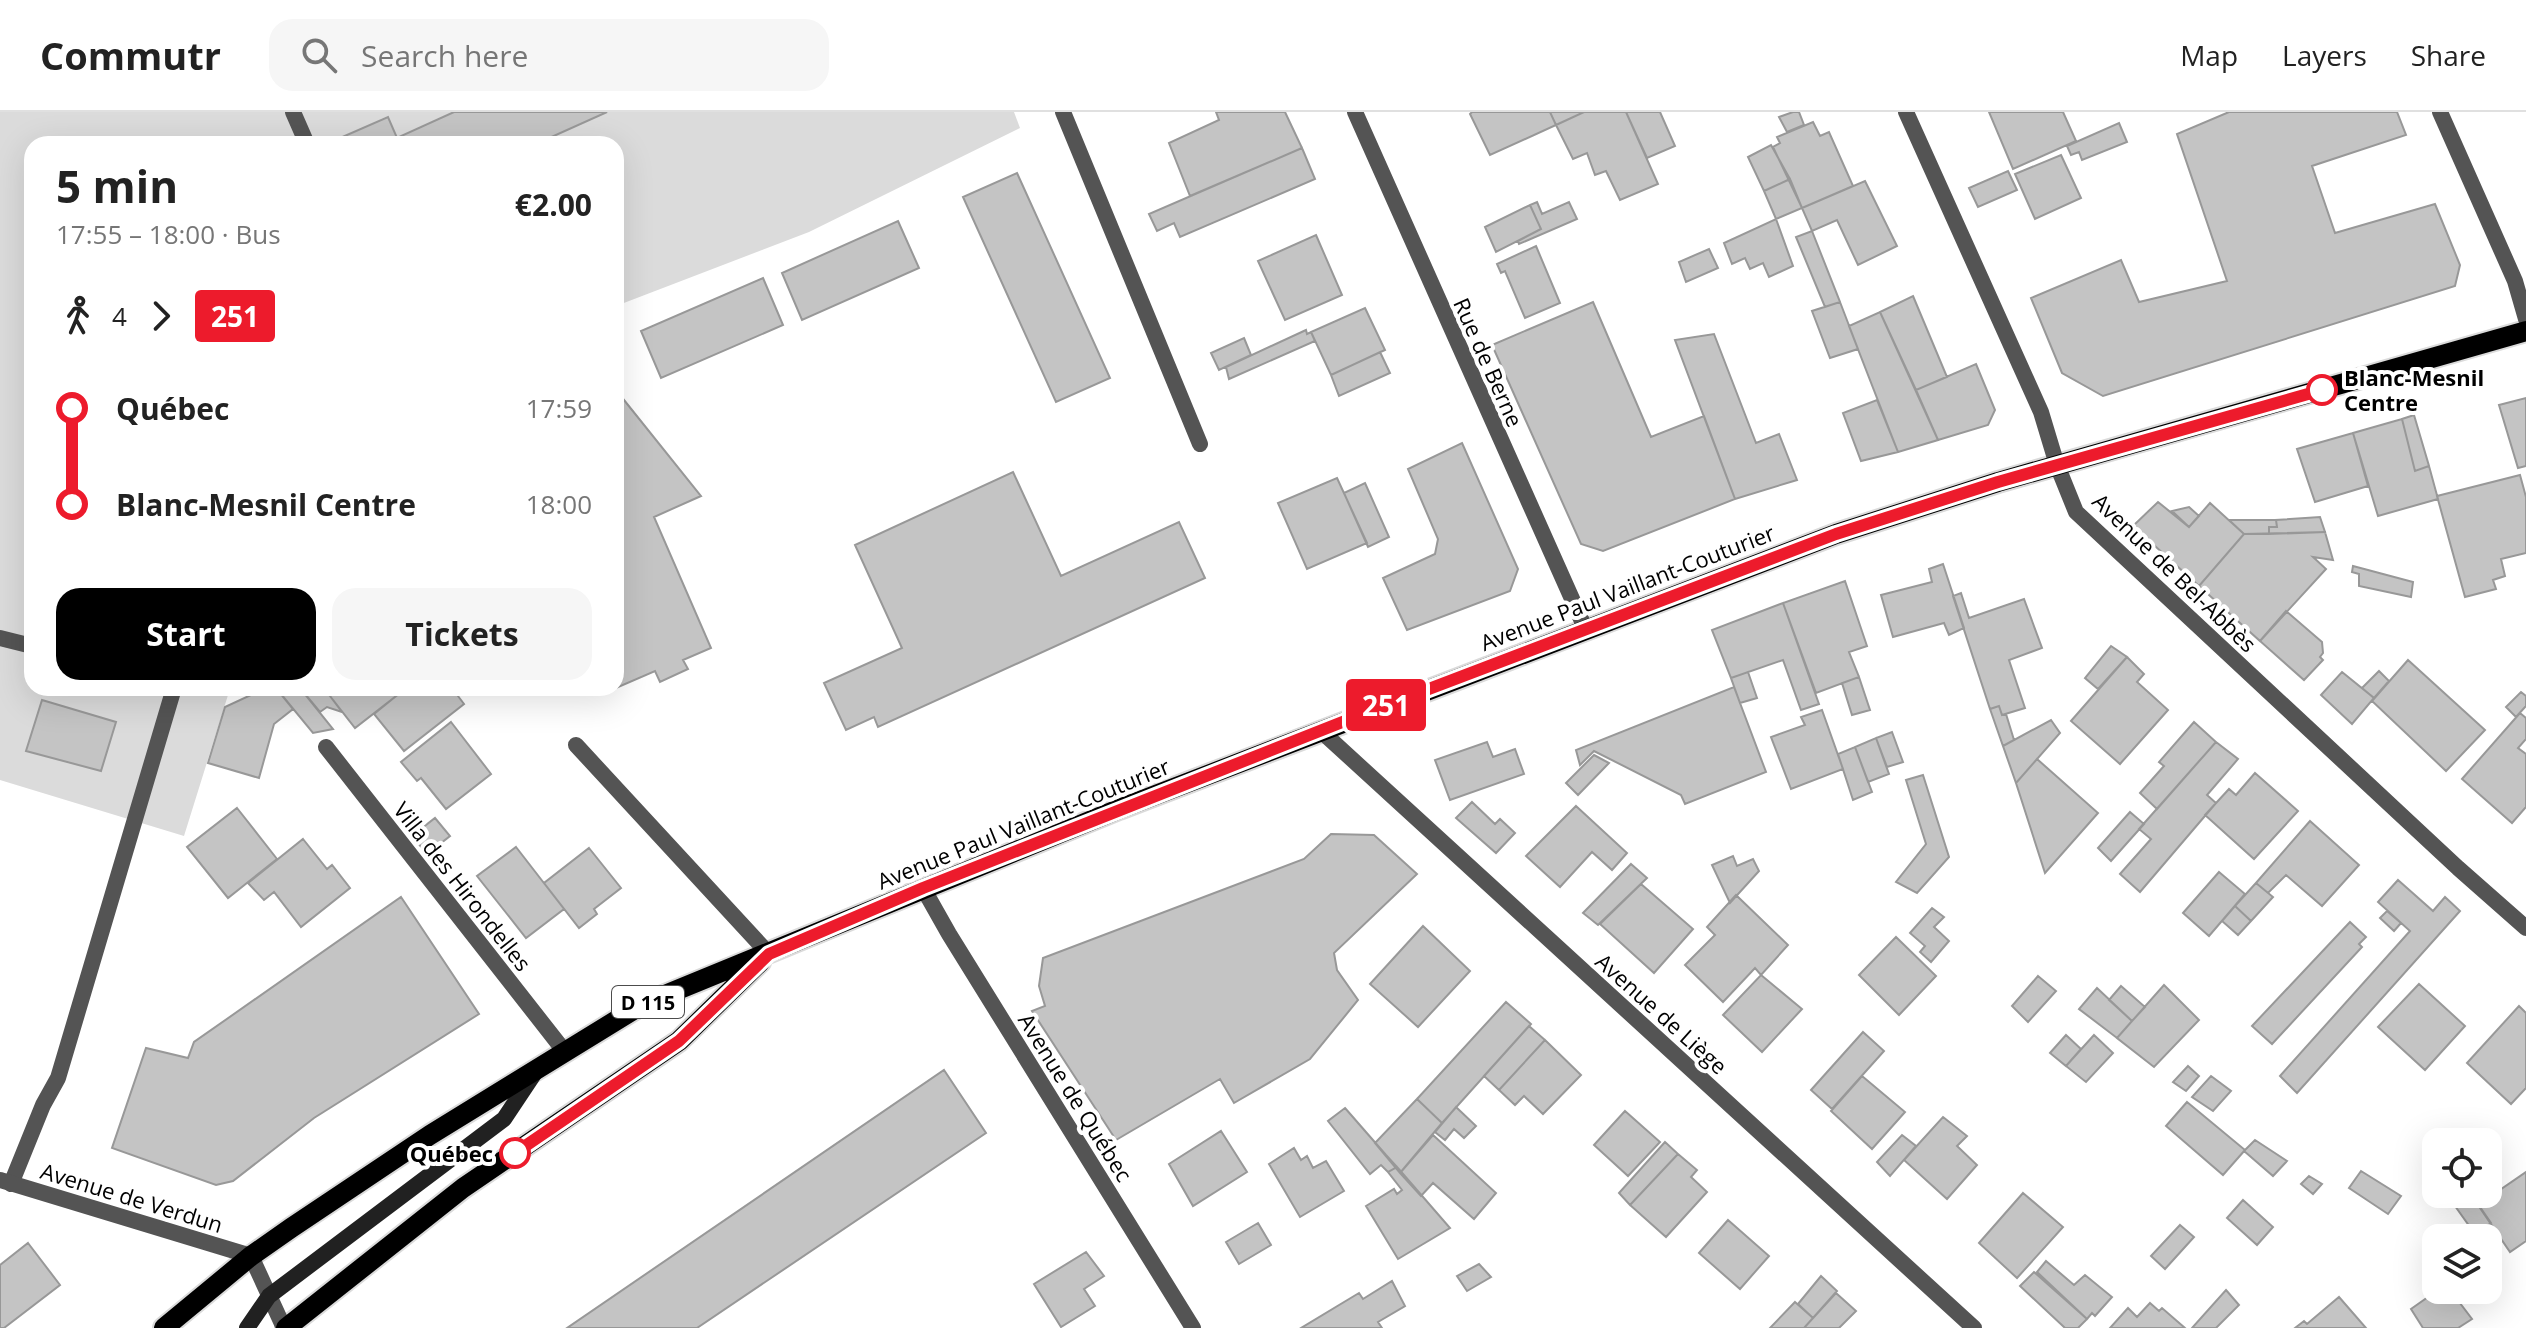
<!DOCTYPE html>
<meta charset="utf-8">
<style>
:root{--surface:#fff;--page:#f6f6f6;--text:#222;--muted:#767676;--line:#e0e0e0;--accent:#000}
body{margin:0;font-family:"Open Sans",sans-serif;background:var(--page);color:var(--text);height:100vh;display:flex;flex-direction:column;font-size:30px;white-space:nowrap}
*{box-sizing:border-box;margin:0}
p{font-size:26px;color:var(--muted)}
.icon{flex:none;width:44px;height:44px;fill:none;stroke:currentColor;stroke-width:2;stroke-linecap:round;stroke-linejoin:round}
.map{position:relative;flex:1;overflow:hidden}
.drawer{position:absolute;left:24px;top:24px;width:600px;height:560px;display:flex;flex-direction:column;background:var(--surface);border-radius:24px;box-shadow:0 8px 32px #0002}
.drawer>*{flex:none}
.badge{padding:0 16px;border-radius:6px;font-size:28px;line-height:52px}
.controls{position:absolute;left:2422px;top:1016px;display:grid;gap:16px}
.controls a{display:grid;place-items:center;width:80px;height:80px;border-radius:16px;background:var(--surface);box-shadow:0 8px 32px #0002;font-size:40px}
.map>.badge{position:absolute;translate:-50% -50%;box-shadow:0 0 0 4px #fff}
.legs{display:flex;align-items:center;gap:12px;height:88px;padding:0 32px;font-size:26px}
.legs p{margin-inline-start:auto}
.headline{display:flex;align-items:center;justify-content:space-between;height:136px;padding:0 32px}
h1{font-size:44px;font-weight:700;line-height:60px}
.button{display:flex;gap:16px;margin-top:auto;padding:16px 32px}
.button a{flex:1;height:92px;border-radius:24px;background:var(--accent);color:#fff;font-size:32px;font-weight:700;line-height:92px;text-align:center}
.button a+a{background:var(--page);color:var(--text)}
ul{padding:0 32px;list-style:none}
li{display:flex;align-items:center;gap:28px;height:96px;font-size:30px}
li i{display:grid;place-items:center;width:12px;height:100%;margin:0 10px;background:currentColor}
li i::after{content:'';width:20px;height:20px;margin:-10px;border:6px solid;border-radius:50%;background:var(--surface)}
li p{margin-inline-start:auto}
li:first-child i{background:linear-gradient(#0000 50%,currentColor 0)}
li:last-child i{background:linear-gradient(currentColor 50%,#0000 0)}
header{display:flex;align-items:center;gap:48px;box-sizing:border-box;height:112px;padding:0 40px;background:var(--surface);border-bottom:2px solid var(--line)}
header strong{font-size:38px}
nav{display:flex;gap:44px;margin-inline-start:auto;font-size:28px}
.search{width:560px;height:72px;background:var(--page);display:flex;align-items:center;gap:20px;box-sizing:border-box;padding:0 28px;border-radius:24px;color:var(--muted);font-size:30px}
.map>svg:first-child{display:block}
.green{fill:#dbdbdb}
.building{fill:#c4c4c4;stroke:#989898;stroke-width:2}
.lines{fill:none;stroke-linecap:round;stroke-linejoin:round}
.primary-casing{stroke:#dbdbdb;stroke-width:24}
.lane{stroke:#545454;stroke-width:16}
.street{stroke:#545454;stroke-width:16}
.secondary{stroke:#212121;stroke-width:16}
.primary{stroke:#000;stroke-width:20}
.line-1-casing{stroke:#fff;stroke-width:18}
.line-1{stroke:#ed1b2c;stroke-width:12}
.stop-1-dot{fill:#fff;stroke:#ed1b2c;stroke-width:4}
.labels{text-anchor:middle;dominant-baseline:central;stroke-width:8;stroke-linejoin:round;paint-order:stroke}
.shield{fill:#fff;stroke:#4c4c4c;stroke-width:2}
.shield-label{font-size:20px;font-weight:bold;fill:#000}
.street-label{font-size:22px;fill:#000;stroke:#fff}
.stop-label{font-size:22px;font-weight:bold;fill:#000;stroke:#fff;text-anchor:start}
</style>
<header>
<strong>Commutr</strong>
<div class="search"><svg class="icon" aria-label="search" viewBox="0 0 24 24"><circle cx="10" cy="10" r="6"/><path d="M15 15l6 6"/></svg>Search here</div>
<nav><a>Map</a><a>Layers</a><a>Share</a></nav>
</header>
<div class="map">
<svg width="2526" height="1216" viewBox="0 0 2526 1216">
<rect width="100%" height="100%" fill="#fff"/>
<!-- green -->
<path class="green" d="M0 0H1014L1020 16 809 120 616 194V32H32V576H239L228 583 184 724 0 668Z"/>
<!-- building -->
<path class="building" d="M454 0H607L536 32H343L340 26 388 5 397 26Z
M1216 0H1285L1302 36 1190 84 1169 31 1219 8Z
M1472 0H1550L1556 13 1490 43 1470 2Z
M1550 0H1584L1556 13Z
M1584 0H1626L1658 72 1620 88 1606 59 1595 63 1587 41 1573 47 1556 13Z
M1626 0H1660L1675 34 1647 46Z
M1793 0H1799L1804 13 1787 20 1779 5Z
M1989 0H2063L2076 29 2013 57Z
M2229 0H2397L2406 23 2312 54 2335 121 2435 92 2460 153 2455 174 2103 284 2062 261 2031 186 2121 148 2139 190 2227 169 2177 22Z
M1813 10 1820 24 1829 20 1853 74 1802 96 1773 35 1780 31 1777 25Z
M2119 11 2127 30 2082 48 2079 40 2071 43 2067 34Z
M1771 33 1790 67 1764 79 1748 45Z
M1302 36 1315 67 1180 125 1174 111 1157 119 1149 102Z
M2061 43 2081 86 2035 107 2015 62Z
M2008 59 2017 78 1978 95 1969 76Z
M1017 61 1110 266 1056 290 963 85Z
M1790 67 1802 96 1776 107 1764 79Z
M1865 69 1897 134 1858 153 1837 108 1812 119 1802 96Z
M1537 90 1542 102 1569 90 1577 107 1519 132 1518 129 1541 117 1530 93Z
M1530 93 1541 117 1496 140 1485 115Z
M1776 107 1793 154 1769 165 1763 151 1750 157 1745 146 1732 152 1724 131Z
M898 109 919 156 802 208 782 161Z
M1812 119 1840 190 1825 195 1796 125Z
M1316 123 1342 183 1285 208 1258 149Z
M1536 134 1560 191 1525 206 1505 159 1501 161 1497 152Z
M1709 137 1718 156 1686 170 1679 150Z
M763 166 783 213 661 266 641 219Z
M1913 184 1947 265 1916 278 1880 200Z
M1593 190 1651 325 1704 304 1735 387 1603 439 1581 432 1492 233Z
M1840 190 1858 237 1830 246 1812 199Z
M1365 196 1385 238 1331 263 1311 220Z
M1880 200 1938 328 1898 340 1849 214Z
M1306 218 1307 222 1311 220 1315 229 1229 267 1226 255Z
M1714 222 1756 331 1779 322 1797 368 1735 387 1675 228Z
M1244 226 1251 243 1219 258 1211 241Z
M1380 240 1390 261 1339 284 1331 263Z
M1976 252 1995 298 1988 313 1938 328 1916 278Z
M616 278 701 384 654 405 711 536 683 548 688 557 660 570 655 559 616 576Z
M2526 286V354L2518 356 2499 293Z
M1877 288 1898 340 1861 349 1843 301Z
M2414 303 2429 354 2415 359 2402 307Z
M2402 307 2415 359 2429 354 2438 387 2378 404 2353 321Z
M2353 321 2368 374 2315 390 2297 337Z
M1462 331 1518 457 1510 479 1407 518 1383 466 1435 442 1438 427 1408 357Z
M1013 360 1061 464 1179 410 1205 466 878 615 874 605 846 618 824 571 902 536 855 433Z
M2520 363 2526 385V441L2501 447 2505 464 2493 468 2496 477 2465 485 2437 384Z
M1337 366 1367 431 1307 457 1278 391Z
M1365 371 1389 425 1368 435 1344 381Z
M2158 390 2189 415 2210 391 2244 422 2199 474 2133 414Z
M2189 395 2199 404 2189 415 2172 399Z
M2320 405 2325 420 2269 422V415H2277L2276 408Z
M2229 408H2276L2277 415H2269V422H2244Z
M2325 420 2333 448 2313 445 2326 457 2260 529 2199 474 2244 422Z
M1943 452 1964 516 1949 523 1944 511 1893 525 1881 483 1932 470 1929 457Z
M2353 454 2413 470 2411 485 2359 474V462L2352 460Z
M1845 469 1867 534 1849 540 1859 565 1816 581 1783 491Z
M1961 481 1969 506 2024 487 2042 536 2009 548 2025 596 2002 603 1999 594 1990 597 1953 484Z
M1783 491 1819 592 1801 598 1783 548 1731 566 1712 518Z
M2286 499 2322 530 2323 541 2320 545 2323 548 2304 568 2260 529Z
M2111 534 2127 545 2098 577 2085 566Z
M2127 545 2144 562 2137 570 2168 598 2120 652 2071 609Z
M2408 548 2485 618 2446 659 2372 589Z
M2379 559 2389 569 2374 586 2362 576Z
M1748 560 1757 586 1740 591 1731 566Z
M2342 560 2374 586 2352 612 2321 583Z
M1859 565 1870 598 1852 603 1842 571Z
M1734 575 1766 660 1685 692 1681 683 1594 639 1580 653 1576 638Z
M266 576H276L293 597 274 612 259 666 208 651 225 595Z
M276 576H300L333 617 313 621Z
M300 576H341L330 584 342 600 327 595 320 600Z
M341 576H396L400 581 355 616 330 584Z
M406 576H441L443 578 452 576 464 592 404 639 374 602Z
M2521 580 2526 584V594L2516 605 2506 595Z
M42 588 116 610 101 659 26 639Z
M1999 594 2002 603 2006 602 2014 628 2003 634 1990 597Z
M1822 598 1843 657 1791 677 1771 625 1805 613 1801 605Z
M2520 601 2526 606V627L2518 636 2526 642V695L2512 711 2462 667Z
M2051 608 2060 621 2016 671 2003 634Z
M451 610 491 662 446 697 421 666 417 669 401 650Z
M2194 610 2216 630 2157 697 2140 681 2164 654 2159 650Z
M1892 620 1903 650 1887 655 1876 626Z
M1876 626 1889 662 1868 670 1855 635Z
M1487 630 1493 645 1515 637 1524 662 1450 688 1435 648Z
M2216 630 2238 647 2207 683 2216 691 2140 780 2120 762 2151 727 2139 717Z
M1855 635 1872 680 1853 688 1838 642Z
M1594 643 1609 651 1578 683 1566 671Z
M2037 647 2098 701 2045 761 2016 671Z
M2255 661 2298 699 2254 747 2205 703 2229 677 2236 683Z
M1923 663 1949 745 1917 781 1896 770 1926 732 1906 668Z
M1472 690 1495 712 1500 707 1515 721 1496 741 1456 706Z
M1576 694 1627 741 1612 758 1592 740 1560 775 1526 744Z
M237 696 277 747 228 786 187 735Z
M2130 700 2144 712 2111 749 2098 736Z
M435 706 450 724 427 742 412 724Z
M2310 709 2359 753 2322 794 2286 763 2268 781 2256 771Z
M1331 722 1374 723 1417 762 1334 841 1337 858 1358 888 1310 947 1234 991 1220 967 1116 1028 1032 899 1045 894 1039 874 1043 846 1304 747Z
M303 727 327 757 332 753 350 776 301 815 274 780 264 788 248 771Z
M516 735 564 797 526 826 477 764Z
M589 736 621 776 594 797 597 802 579 816 544 771Z
M1733 744 1737 754 1753 747 1759 759 1730 791 1712 753Z
M1631 752 1647 766 1598 813 1583 801Z
M2219 760 2245 782 2209 824 2183 801Z
M2398 768 2433 799 2445 785 2460 799 2297 981 2280 964 2410 819 2378 790Z
M2256 771 2273 785 2251 809 2235 794Z
M1641 772 1693 817 1654 861 1600 812Z
M1736 783 1788 833 1761 863 1755 856 1723 890 1685 853 1715 823 1707 815Z
M401 785 479 902 314 1006 233 1069 216 1073 112 1036 146 936 188 946 194 930Z
M2235 794 2251 809 2238 823 2222 809Z
M1932 796 1944 805 1934 815 1949 829 1931 850 1920 840 1925 834 1910 821Z
M2387 799 2401 811 2394 819 2380 806Z
M2350 810 2366 825 2359 832 2362 835 2272 932 2252 914Z
M1423 814 1470 859 1418 915 1370 872Z
M1896 825 1936 864 1899 903 1859 863Z
M1761 863 1802 897 1762 940 1723 903Z
M2038 864 2056 879 2028 910 2012 894Z
M2419 872 2465 914 2425 958 2378 915Z
M2164 873 2199 908 2154 955 2117 926Z
M2121 874 2145 895 2132 909 2109 888Z
M2097 876 2132 909 2117 926 2079 897Z
M1506 890 1531 912 1442 1011 1417 987Z
M2519 894 2526 901V976L2511 992 2467 951Z
M1529 914 1545 928 1499 978 1484 964Z
M1863 920 1884 939 1832 997 1811 978Z
M2066 923 2081 937 2066 954 2050 941Z
M2094 923 2113 941 2086 970 2066 954Z
M1545 928 1581 963 1543 1002 1524 984 1515 993 1499 978Z
M2188 954 2199 964 2186 979 2173 970Z
M944 958 986 1021 697 1216H567Z
M1862 964 1905 1000 1872 1037 1831 999Z
M2211 964 2231 979 2213 999 2192 985Z
M1417 987 1442 1011 1400 1061 1375 1031Z
M2187 990 2245 1038 2223 1063 2166 1014Z
M1456 995 1476 1014 1464 1026 1454 1017 1445 1028 1435 1020Z
M1345 996 1386 1043 1397 1055 1388 1060 1381 1053 1370 1062 1328 1009Z
M1625 999 1660 1030 1628 1064 1594 1033Z
M1943 1005 1967 1024 1957 1034 1977 1053 1947 1087 1904 1048Z
M1221 1019 1247 1060 1193 1094 1169 1052Z
M1433 1023 1496 1081 1474 1107 1433 1071 1421 1084 1400 1061Z
M1902 1023 1916 1034 1890 1064 1877 1050Z
M2255 1028 2287 1049 2273 1064 2244 1039Z
M1665 1030 1678 1042 1630 1093 1619 1081Z
M1294 1036 1301 1048 1307 1044 1313 1056 1326 1049 1344 1079 1300 1105 1269 1052Z
M1678 1042 1697 1058 1691 1065 1707 1080 1666 1125 1630 1093Z
M1397 1055 1450 1116 1398 1147 1366 1094 1394 1077 1397 1082 1402 1078 1388 1060Z
M2361 1059 2401 1084 2388 1102 2349 1076Z
M2526 1060V1129L2510 1140 2478 1093Z
M2309 1064 2322 1072 2313 1082 2301 1072Z
M2023 1081 2063 1115 2017 1166 1979 1131Z
M2456 1082H2471L2491 1111 2475 1122 2450 1087Z
M2243 1088 2273 1115 2257 1133 2227 1106Z
M1728 1108 1769 1144 1740 1177 1699 1141Z
M1258 1111 1271 1133 1239 1152 1226 1130Z
M2180 1113 2194 1125 2165 1157 2151 1144Z
M28 1131 60 1173 4 1216H0V1153Z
M1086 1140 1104 1164 1084 1177 1095 1194 1061 1215 1034 1172Z
M2046 1149 2074 1173 2085 1163 2112 1185 2095 1204 2092 1201 2087 1207 2037 1160Z
M1479 1152 1491 1165 1467 1179 1457 1164Z
M2034 1160 2087 1207 2078 1216H2065L2020 1174Z
M1821 1164 1837 1179 1813 1206 1798 1192Z
M1392 1169 1405 1194 1378 1210 1382 1216H1301L1359 1181 1363 1187Z
M2226 1178 2239 1193 2216 1216H2192Z
M2438 1178H2450L2472 1207 2458 1216H2423L2411 1197Z
M1836 1181 1856 1199 1839 1216H1804Z
M2339 1185 2366 1216H2295L2304 1209 2307 1212Z
M1795 1190 1813 1206 1804 1216H1770Z
M2150 1191 2159 1199 2162 1196 2185 1216H2110L2128 1196 2137 1205Z"/>
<g class="lines">
<defs>
<path id="primary" d="M164 1216 251 1144 291 1116 430 1023 643 892 1119 697 1836 422 1998 370 2526 219
M286 1216 463 1076 679 929 760 850"/>
</defs>
<!-- primary casing -->
<use href="#primary" class="primary-casing"/>
<!-- lane -->
<path class="lane" d="M293 0 307 32
M1063 0 1200 332
M0 526 32 534
M576 633 769 842
M326 635 565 940
M11 1072 43 993 58 966 174 576"/>
<!-- street -->
<path class="street" d="M1355 0 1585 516
M1906 0 2041 300 2057 353 2076 400 2458 756 2526 816
M2440 0 2515 169 2526 207
M1320 618 1974 1216
M923 776 949 822 1193 1216
M0 1068 251 1144 284 1216"/>
<!-- secondary -->
<path class="secondary" d="M247 1216 269 1184 504 1007 534 962"/>
<!-- primary -->
<use href="#primary" class="primary"/>
</g>
<g class="lines">
<defs>
<path id="line-1" d="M515 1041 679 929 769 842 923 776 1350 607 1836 422 1998 370 2322 278"/>
</defs>
<!-- line-1 casing -->
<use href="#line-1" class="line-1-casing"/>
<!-- line-1 -->
<use href="#line-1" class="line-1"/>
</g>
<!-- markers -->
<g class="stop-1-dot">
<circle cx="2322" cy="278" r="14"/>
<circle cx="515" cy="1041" r="14"/>
</g>
<g class="labels">
<!-- shield labels -->
<rect class="shield" x="612" y="874" width="72" height="32" rx="6"/>
<g class="shield-label">
<text x="648" y="890">D 115</text>
</g>
<!-- street labels -->
<g class="street-label">
<text transform="translate(1489 250) rotate(66)">Rue de Berne</text>
<text transform="translate(2175 460) rotate(44)">Avenue de Bel-Abbès</text>
<text transform="translate(1627 475) rotate(-21)">Avenue Paul Vaillant-Couturier</text>
<text transform="translate(1023 711) rotate(-22)">Avenue Paul Vaillant-Couturier</text>
<text transform="translate(463 774) rotate(52)">Villa des Hirondelles</text>
<text transform="translate(1662 901) rotate(42)">Avenue de Liège</text>
<text transform="translate(1076 985) rotate(58)">Avenue de Québec</text>
<text transform="translate(132 1085) rotate(17)">Avenue de Verdun</text>
</g>
<!-- stop labels -->
<g class="stop-label">
<text x="2344" y="265">Blanc-Mesnil<tspan x="2344" dy="25">Centre</tspan></text>
<text x="493" y="1041" text-anchor="end">Québec</text>
</g>
</g>
</svg>
<div class="controls">
<a><svg class="icon" aria-label="locate" viewBox="0 0 24 24"><circle cx="12" cy="12" r="6"/><path d="M12 2v4M12 18v4M2 12h4M18 12h4"/></svg></a>
<a><svg class="icon" aria-label="layers" viewBox="0 0 24 24"><path d="M12 4l9 5-9 5-9-5zM3 14l9 5 9-5"/></svg></a>
</div>
<b class="badge" style="left:1386px;top:593px;background:#ed1b2c;color:#fff">251</b>
<section class="drawer">
<div class="headline"><div><h1>5 min</h1><p>17:55 – 18:00 · Bus</p></div><b>€2.00</b></div>
<div class="legs"><svg class="icon" aria-label="walk" viewBox="0 0 24 24"><circle cx="13" cy="4" r="2"/><path d="M13 8l-2 6 4 7M11 14l-3 7M7 12l3-4h3l4 4"/></svg>4<svg class="icon" aria-label="forward" viewBox="0 0 24 24"><path d="M9 5l7 7-7 7"/></svg><b class="badge" style="background:#ed1b2c;color:#fff">251</b></div>
<ul>
<li><i style="color:#ed1b2c"></i><b>Québec</b><p>17:59</p></li>
<li><i style="color:#ed1b2c"></i><b>Blanc-Mesnil Centre</b><p>18:00</p></li>
</ul>
<div class="button"><a>Start</a><a>Tickets</a></div>
</section>
</div>
